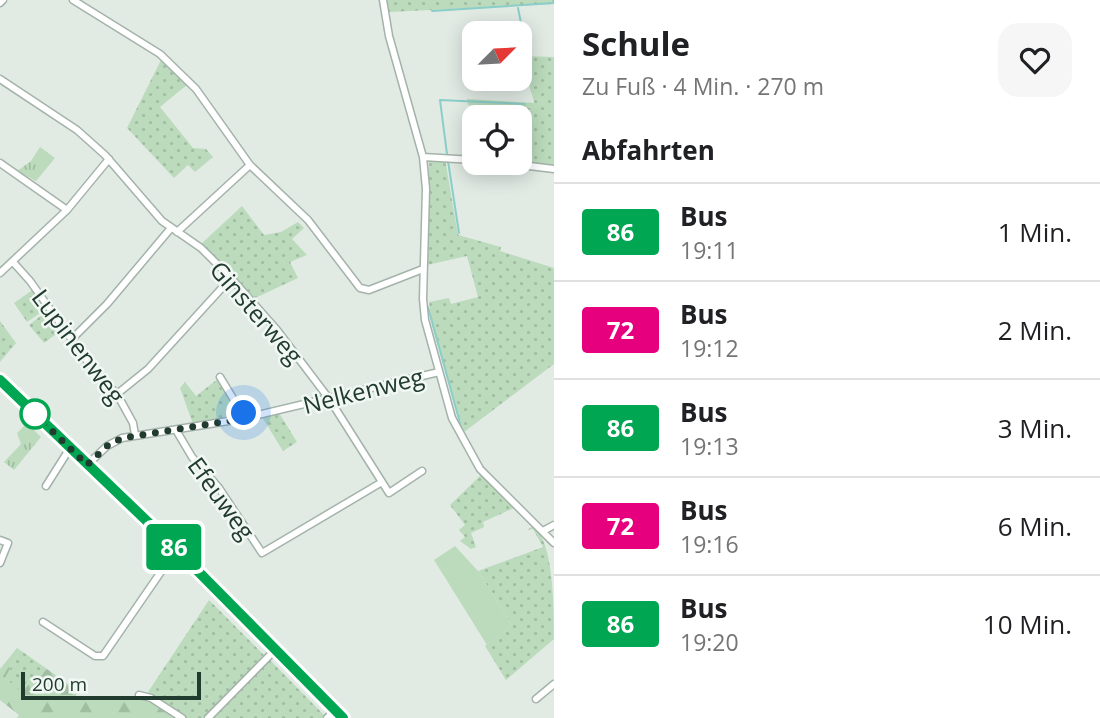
<!DOCTYPE html>
<html lang="de">
<meta charset="utf-8">
<style>
:root{--surface:#fff;--page:#f6f6f6;--text:#202124;--muted:#757577;--line:#e0e0e0}
body{margin:0;font-family:"Open Sans",sans-serif;background:var(--page);color:var(--text);height:100vh;display:flex;flex-direction:column;font-size:26px;white-space:nowrap}
*{box-sizing:border-box;margin:0}
p{font-size:23px;color:var(--muted)}
.icon{flex:none;width:38px;height:38px;fill:none;stroke:currentColor;stroke-width:2;stroke-linecap:round;stroke-linejoin:round}
.map{position:relative;flex:1;overflow:hidden}
.drawer{display:flex;flex-direction:column;background:var(--surface);width:546px}
.drawer>*{flex:none}
.badge{padding:0 14px;border-radius:5px;font-size:24px;line-height:46px}
.needle{width:46px;rotate:66deg}
.buttons{position:absolute;left:462px;top:21px;display:grid;gap:14px}
.buttons a{display:grid;place-items:center;width:70px;height:70px;border-radius:14px;background:var(--surface);box-shadow:0 4px 18px #0003;font-size:35px}
.scale{position:absolute;left:21px;bottom:18px;width:180px;box-sizing:border-box;padding-left:7px;border:4px solid #223b2f;border-top:0;font-size:19px;line-height:24px;white-space:nowrap;color:#223b2f;-webkit-text-stroke:5px #f1f8f3;paint-order:stroke}
.you{position:absolute;width:35px;height:35px;margin:-18px;border:5px solid #fff;border-radius:50%;background:#1a73e8;box-shadow:0 0 0 10px #1a73e833}
.map>.badge{position:absolute;translate:-50% -50%;box-shadow:0 0 0 4px #fff}
h2{padding:0 28px;font-size:26px;line-height:63px}
.round{display:grid;place-items:center;flex:none;width:74px;height:74px;border-radius:21px;background:var(--page)}
.overview{display:flex;align-items:center;justify-content:space-between;height:119px;padding:0 28px}
h1{font-size:33px;font-weight:700;line-height:52px}
ul{padding:0;list-style:none}
li{display:flex;align-items:center;gap:21px;height:98px;padding:0 28px;border-top:2px solid var(--line)}
li div{flex:1}
li b{display:block;font-size:26px}
li em{font-style:normal}
li .badge{min-width:77px;font-weight:700;text-align:center}
main{display:flex;flex:1;min-height:0}
.map>svg:first-child{display:block}
.grass{fill:url(#grass-dots)}
.forest{fill:url(#forest-firs)}
.park{fill:url(#park-tufts)}
.pitch{fill:#bbdbbc}
.lines{fill:none;stroke-linecap:round;stroke-linejoin:round}
.stream{stroke:#8bcec9;stroke-width:2}
.minor-casing{stroke:#a4b3aa;stroke-width:9}
.tertiary-casing{stroke:#a4b3aa;stroke-width:10}
.minor{stroke:#fff;stroke-width:6}
.tertiary{stroke:#fff;stroke-width:8}
.line-casing{stroke:#fff;stroke-width:16}
.line{stroke:#00a651;stroke-width:10}
.walk{stroke:#223b2f;stroke-width:7;stroke-dasharray:0 12.6}
.stop-dot{fill:#fff;stroke:#00a651;stroke-width:3.5}
.labels{text-anchor:middle;dominant-baseline:central;stroke-width:5;stroke-linejoin:round;paint-order:stroke}
.street-label{font-size:24px;fill:#223b2f;stroke:#f1f8f3}
</style>
<main>
<div class="map">
<svg width="554" height="718" viewBox="0 0 554 718">
<defs>
<pattern id="grass-dots" width="8" height="8" patternUnits="userSpaceOnUse" patternTransform="scale(1.75)"><rect width="8" height="8" fill="#bbdbbc"/><path d="M2 2h.1M6 6h.1" fill="none" stroke="#a0bda2" stroke-width="1.8" stroke-linecap="round"/></pattern>
<pattern id="forest-firs" width="22" height="20" patternUnits="userSpaceOnUse" patternTransform="scale(1.75)"><rect width="22" height="20" fill="#bbdbbc"/><path d="M5 1l3.5 6h-7zM16 11l3.5 6h-7z" fill="#a0bda2"/></pattern>
<pattern id="park-tufts" width="24" height="20" patternUnits="userSpaceOnUse" patternTransform="scale(1.75)"><rect width="24" height="20" fill="#bbdbbc"/><path d="M3 7l-1-3M5 7V3M7 7l1-3M15 17l-1-3M17 17v-4M19 17l1-3" fill="none" stroke="#a0bda2"/></pattern>
</defs>
<rect width="100%" height="100%" fill="#e1ebe4"/>
<!-- grass -->
<path class="grass" d="M386 0H553L554 4 389 12Z
M520 56 554 57V168L520 163V117H510L508 107 536 108Z
M162 58 188 84 160 107 193 148 206 149 213 157 195 172 188 165 174 178 127 128Z
M429 159H445L458 235 501 247 500 251 554 268V364L464 432 432 326 429 302 449 298 451 304 478 297 467 256 427 265Z
M242 206 264 235 281 232 298 222 304 228 292 239 307 255 290 262 298 278 253 299 201 244Z
M34 289 46 309 27 322 14 303Z
M47 311 59 332 44 343 29 325Z
M0 321 16 343 0 362Z
M219 378 240 414 193 424 180 388 185 382 196 396Z
M279 413 297 442 283 451 262 417Z
M481 475 514 508 483 522 484 527 471 533 476 547 471 549 460 541 465 537 459 530 465 525 450 505Z
M531 527C554 534 554 610 554 639L506 680 485 646 512 625 478 571 543 547 533 529 528 530Z
M209 600 264 655 203 718H187L148 692Z
M20 650 47 669 21 692 5 678Z
M269 659 324 715 322 718H211Z"/>
<!-- forest -->
<path class="forest" d="M467 99 535 103 536 108 468 105Z
M17 648 20 650 5 678 21 691 47 669 78 691 75 697 115 700 134 697 160 706 178 718H17L19 715 0 700V669Z"/>
<!-- park -->
<path class="park" d="M40 147 55 158 36 181 17 171 31 161Z
M24 426 31 427 41 437 14 470 4 462 21 444 17 433Z"/>
<!-- pitch -->
<path class="pitch" d="M455 546 478 571 512 625 487 645 434 560Z"/>
<g class="lines">
<!-- stream -->
<path class="stream" d="M553 0 554 2
M518 8 526 48
M432 11 554 3
M447 154 440 100 525 104
M448 161 459 233
M428 307 462 430
M316 685 350 718"/>
<defs>
<path id="minor" d="M73 0 160 54 196 89 250 165 308 220 360 288 369 290 423 269
M383 0 389 36 423 157 426 189 423 299 425 320 452 418 480 469 554 543
M0 3 3 0
M0 79 77 130 105 155 162 221 201 248 231 278 277 330 330 400 389 493 422 471
M423 157 474 160
M0 163 67 210
M505 163 554 169
M177 232 250 165
M13 262 30 281 94 371 117 394 133 423 135 435
M0 273 67 210 109 159
M72 339 107 304 171 228
M220 377 245 418
M117 394 148 369 231 278
M176 430 192 457 219 488 262 553 382 482
M87 465 107 446 122 438 241 419 439 372
M46 486 70 448
M543 531 554 525
M0 540 8 543 0 563
M43 622 95 656H103L176 550
M139 695 151 698 182 718
M536 699 554 684
M208 718 274 651
M327 718 335 710"/>
<path id="tertiary" d="M0 380 176 550 343 718"/>
</defs>
<!-- minor casing -->
<use href="#minor" class="minor-casing"/>
<!-- tertiary casing -->
<use href="#tertiary" class="tertiary-casing"/>
<!-- minor -->
<use href="#minor" class="minor"/>
<!-- tertiary -->
<use href="#tertiary" class="tertiary"/>
</g>
<g class="lines">
<defs>
<path id="line" d="M0 380 177 550 343 718"/>
</defs>
<!-- line casing -->
<use href="#line" class="line-casing"/>
<!-- line -->
<use href="#line" class="line"/>
<!-- walk -->
<path class="walk" d="M35 414 87 465 107 446 122 438 241 419 245 418 244 413"/>
</g>
<!-- markers -->
<circle class="stop-dot" cx="35" cy="414" r="14"/>
<g class="labels">
<!-- street labels -->
<g class="street-label">
<text transform="translate(257 312) rotate(49)">Ginsterweg</text>
<text transform="translate(79 346) rotate(53)">Lupinenweg</text>
<text transform="translate(363 390) rotate(-14)">Nelkenweg</text>
<text transform="translate(222 498) rotate(54)">Efeuweg</text>
</g>
</g>
</svg>
<div class="buttons">
<a><svg class="needle" viewBox="-14 -14 28 28"><path d="M0-13l5 13h-10z" fill="#e53935"/><path d="M0 13l5-13h-10z" fill="#757577"/></svg></a>
<a><svg class="icon" aria-label="locate" viewBox="0 0 24 24"><circle cx="12" cy="12" r="6"/><path d="M12 2v4M12 18v4M2 12h4M18 12h4"/></svg></a>
</div>
<div class="scale">200 m</div>
<div class="you" style="left:244px;top:413px"></div>
<b class="badge" style="left:174px;top:547px;background:#00a651;color:#fff">86</b>
</div>
<section class="drawer">
<div class="overview"><div><h1>Schule</h1><p>Zu Fuß · 4 Min. · 270 m</p></div><a class="round"><svg class="icon" aria-label="heart" viewBox="0 0 24 24"><path d="M12 20l-8-8c-3-5 5-10 8-4 3-6 11-1 8 4z"/></svg></a></div>
<h2>Abfahrten</h2>
<ul>
<li><span class="badge" style="background:#00a651;color:#fff">86</span><div><b>Bus</b><p>19:11</p></div><em>1 Min.</em></li>
<li><span class="badge" style="background:#e6007e;color:#fff">72</span><div><b>Bus</b><p>19:12</p></div><em>2 Min.</em></li>
<li><span class="badge" style="background:#00a651;color:#fff">86</span><div><b>Bus</b><p>19:13</p></div><em>3 Min.</em></li>
<li><span class="badge" style="background:#e6007e;color:#fff">72</span><div><b>Bus</b><p>19:16</p></div><em>6 Min.</em></li>
<li><span class="badge" style="background:#00a651;color:#fff">86</span><div><b>Bus</b><p>19:20</p></div><em>10 Min.</em></li>
</ul>
</section>
</main>
